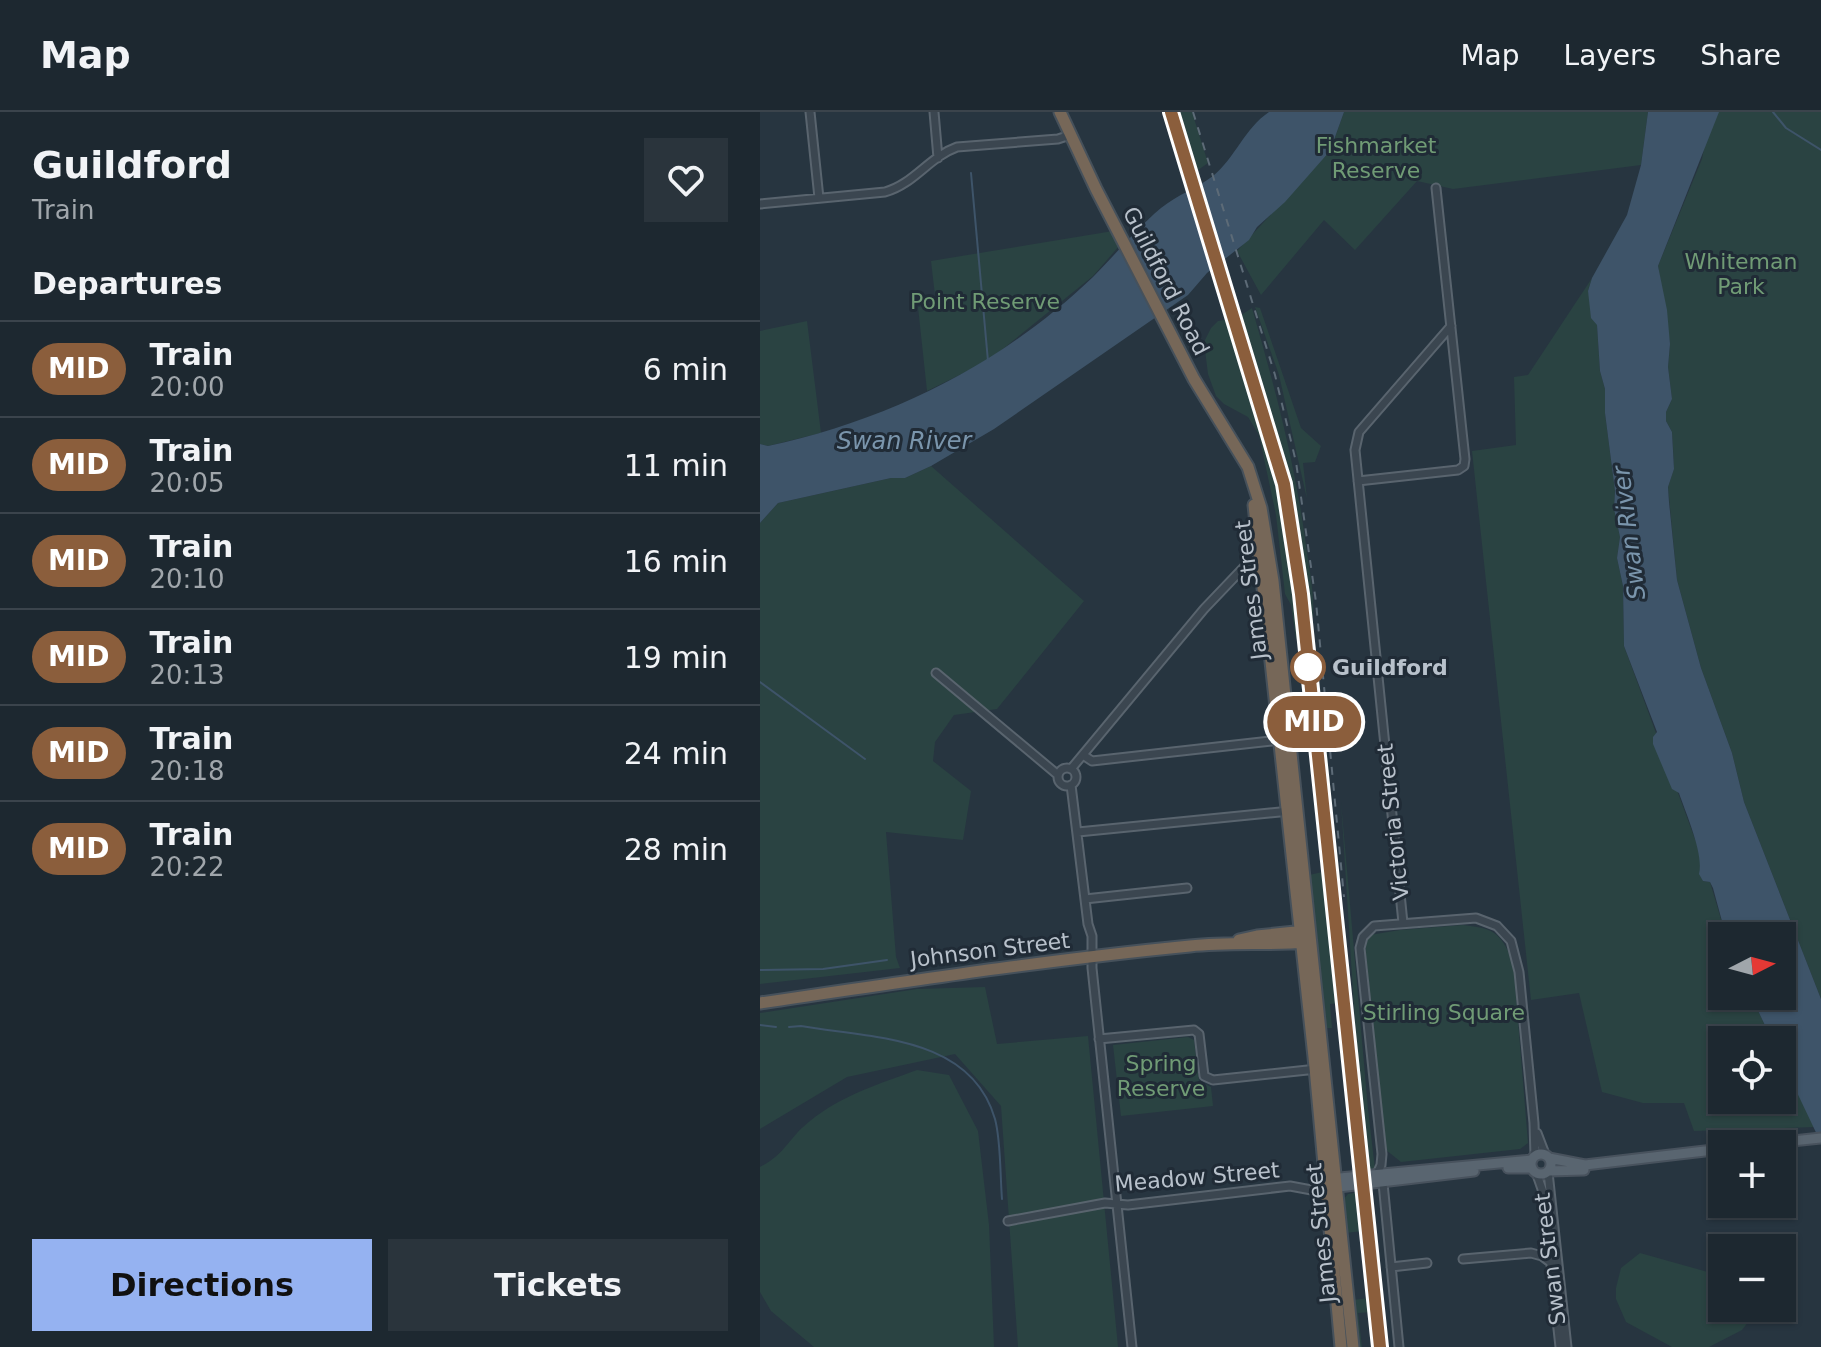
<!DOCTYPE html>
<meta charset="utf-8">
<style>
:root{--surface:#1d2830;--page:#2a343c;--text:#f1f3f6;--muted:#a0a6ab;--line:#3b444c;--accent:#95b2f1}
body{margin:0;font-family:"DejaVu Sans",sans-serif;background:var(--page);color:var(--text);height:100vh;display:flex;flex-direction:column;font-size:30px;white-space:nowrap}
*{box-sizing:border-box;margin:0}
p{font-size:26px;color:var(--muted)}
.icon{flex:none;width:44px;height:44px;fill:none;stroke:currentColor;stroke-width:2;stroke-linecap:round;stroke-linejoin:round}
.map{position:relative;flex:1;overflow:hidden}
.side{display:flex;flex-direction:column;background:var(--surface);width:760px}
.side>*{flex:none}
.badge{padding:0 16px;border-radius:26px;font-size:28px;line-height:52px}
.needle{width:52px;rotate:84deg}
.tools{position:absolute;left:948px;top:810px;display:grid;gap:16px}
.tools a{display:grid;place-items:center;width:88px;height:88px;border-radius:0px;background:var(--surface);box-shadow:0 2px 6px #0004,0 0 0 2px var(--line);font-size:40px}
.map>.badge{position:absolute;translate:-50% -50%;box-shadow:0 0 0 4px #fff}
h2{padding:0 32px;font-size:30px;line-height:72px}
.round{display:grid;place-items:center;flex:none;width:84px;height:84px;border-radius:0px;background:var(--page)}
.overview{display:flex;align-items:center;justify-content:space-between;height:136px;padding:0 32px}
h1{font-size:38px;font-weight:600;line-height:60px}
.button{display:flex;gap:16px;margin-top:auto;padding:16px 32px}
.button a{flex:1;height:92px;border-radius:0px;background:var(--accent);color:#111;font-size:32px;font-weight:600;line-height:92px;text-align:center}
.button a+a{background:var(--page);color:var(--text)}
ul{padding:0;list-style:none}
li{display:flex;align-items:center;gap:24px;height:96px;padding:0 32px;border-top:2px solid var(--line)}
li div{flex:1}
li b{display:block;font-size:30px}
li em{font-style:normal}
li .badge{min-width:88px;font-weight:700;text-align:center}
header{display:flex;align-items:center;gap:48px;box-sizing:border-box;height:112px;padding:0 40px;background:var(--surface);border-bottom:2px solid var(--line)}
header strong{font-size:38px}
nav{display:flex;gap:44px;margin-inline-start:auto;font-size:28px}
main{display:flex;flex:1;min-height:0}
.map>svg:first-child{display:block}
.green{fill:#2a4342;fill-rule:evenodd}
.water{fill:#3e5469}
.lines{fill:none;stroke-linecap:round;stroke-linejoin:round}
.stream{stroke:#3e5469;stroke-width:2}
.minor-casing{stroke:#59646e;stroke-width:11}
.major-casing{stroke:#48525d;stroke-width:13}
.highway-casing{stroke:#46515b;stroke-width:15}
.minor{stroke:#3b4650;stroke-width:7}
.major{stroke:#596570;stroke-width:9}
.highway{stroke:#766758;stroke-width:11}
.rail{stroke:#5d6b77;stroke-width:2;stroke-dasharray:8 8;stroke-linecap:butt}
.line-casing{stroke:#fff;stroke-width:18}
.line{stroke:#8b5e3c;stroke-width:12}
.stop-dot{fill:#fff;stroke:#8b5e3c;stroke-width:4}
.labels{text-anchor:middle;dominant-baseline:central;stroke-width:6;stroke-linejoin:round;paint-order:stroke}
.park-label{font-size:22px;fill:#709b75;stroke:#202b36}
.street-label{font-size:22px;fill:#b8c1cb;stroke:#202b36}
.stop-label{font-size:22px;font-weight:bold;fill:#b8c1cb;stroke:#202b36;text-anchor:start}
.water-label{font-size:24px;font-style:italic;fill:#7a95ac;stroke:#202b36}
</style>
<header>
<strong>Map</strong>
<nav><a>Map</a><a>Layers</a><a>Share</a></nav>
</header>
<main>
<section class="side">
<div class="overview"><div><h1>Guildford</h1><p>Train</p></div><a class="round"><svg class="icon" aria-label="heart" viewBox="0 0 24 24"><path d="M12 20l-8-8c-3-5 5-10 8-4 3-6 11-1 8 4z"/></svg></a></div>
<h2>Departures</h2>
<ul>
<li><span class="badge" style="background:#8b5e3c;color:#fff">MID</span><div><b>Train</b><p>20:00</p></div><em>6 min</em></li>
<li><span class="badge" style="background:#8b5e3c;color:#fff">MID</span><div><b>Train</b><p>20:05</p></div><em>11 min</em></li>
<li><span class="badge" style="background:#8b5e3c;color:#fff">MID</span><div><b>Train</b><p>20:10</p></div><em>16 min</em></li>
<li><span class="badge" style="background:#8b5e3c;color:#fff">MID</span><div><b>Train</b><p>20:13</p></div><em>19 min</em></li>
<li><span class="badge" style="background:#8b5e3c;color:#fff">MID</span><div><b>Train</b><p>20:18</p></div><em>24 min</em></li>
<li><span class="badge" style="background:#8b5e3c;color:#fff">MID</span><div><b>Train</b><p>20:22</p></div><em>28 min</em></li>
</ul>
<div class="button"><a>Directions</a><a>Tickets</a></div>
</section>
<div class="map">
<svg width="1061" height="1235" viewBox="0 0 1061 1235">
<rect width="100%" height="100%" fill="#273540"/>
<!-- green -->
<path class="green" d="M412 0H432L448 51 431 63Z
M584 0H888L881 53 693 77 657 69 595 138 564 108 501 183 477 139 570 39Z
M951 0H1061V887L984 690 972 641 941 556 917 468 908 375 914 357 913 335 912 320 906 309V300L912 287 908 255 910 232 898 154 942 47Z
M353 119 360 133 333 164 228 249 167 279 158 195 176 192 171 149Z
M832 166 828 179 837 213 840 259 845 277V301L855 379 854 397 860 425 857 446 863 474 864 534 939 738 943 769 950 770 966 824H962V884H991L1012 928H962V988H1022V949L1055 1015 934 1019 924 991H883L842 980 819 881 771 888 712 339 756 333 754 265 768 263Z
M495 195 500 196 541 316 561 334 555 350 543 351 547 387 519 263Z
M492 196C514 272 534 347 545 426 548 451 555 481 553 505L546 506C543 470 540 432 533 396 521 331 498 268 475 207Z
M472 207 526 395 551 595H542V576L545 575 540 528 536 527 531 493 525 482 516 403 499 323 488 305 464 292 456 284 448 262 444 230 451 216 458 209Z
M47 209 61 321 8 334 0 332V219Z
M171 354 324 489 237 597 194 603 175 630 173 649 211 679 203 728 126 720 136 845 140 856 0 872V411L18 391 131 366H145Z
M557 594H563L583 818H579Z
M581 690 608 997 615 1057 609 1061 595 912Z
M567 759 581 891 570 892 572 916H566L548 767 549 763Z
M703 813C735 817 738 819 753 848L768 1031 760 1037 641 1050 626 1038 605 834 610 823 640 818Z
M225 875 237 932 328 924 358 1235H258L241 994 195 942 87 965 0 1017V901L157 877Z
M428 925 434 928 439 969 451 975 453 994 361 1004 353 933Z
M157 958 189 963 218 1019 229 1113 234 1235H54L11 1199 0 1180V1055C26 1042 29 1025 50 1009 82 983 119 972 157 958Z
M599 1080 616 1235 612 1200 598 1201 602 1235H595L583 1088 588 1082ZM602 1119 609 1186 593 1188 586 1121Z
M880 1141 962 1164V1196L998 1197 982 1218 949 1235H912L866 1210 856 1187V1176L861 1156Z"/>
<!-- water -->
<path class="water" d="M509 0H584L570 39 525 90 497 115 489 128 447 161 428 183 234 317 171 354 145 366H131L18 391 0 411V332L8 334C130 308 242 252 333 165 356 142 376 117 401 96 417 83 437 76 453 64 475 46 485 16 509 0Z
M888 0H959L898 154 907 198 910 232 908 255 912 287 906 300V309L912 320 914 357 908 375 909 390 917 468 941 556 972 641 984 690 1061 887V1031L1022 949V928H1012L991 884H1022V824H966L953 776 950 770 943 769 939 762C944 742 926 702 919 681L912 677 893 632V625L897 620 864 534 863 474 857 446 860 425 854 397 855 379 845 301V277L840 259 837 213 831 206 828 179 832 166 867 103 881 53Z"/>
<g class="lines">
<!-- stream -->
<path class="stream" d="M1013 0 1026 16 1061 38
M211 61 228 249
M0 570 105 647
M0 858 63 857 127 848
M0 913 16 915
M29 915 41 914C110 926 211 923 235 1007 241 1029 240 1063 242 1087"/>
<defs>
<path id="minor" d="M50 0 59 86
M174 0 178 46
M0 92 125 80C154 72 169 45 197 35L298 27 310 23
M598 369 698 358 704 354 705 347 676 76
M176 561 298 663
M323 643 332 649 520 628
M298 665a9 9 0 1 1 18 0a9 9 0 1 1-18 0Z
M311 657 444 497 486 453 500 445
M311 673 328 812 332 824V856L372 1235
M318 720 530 699
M325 787 427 776
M643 811 595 338 599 320 691 214
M339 927 434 918 439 922 444 964 453 968 557 957
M777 1021 785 1042
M776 1060 783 1080 800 1235
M788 1060 807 1235
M617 1062 621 1053 622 1042 600 836 603 825 614 814 716 806 737 814 751 829 759 860 774 1011 775 1044
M623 1071 639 1235
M248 1109 345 1091 368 1093 530 1074 557 1079 566 1076
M703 1147 771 1141 782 1144 790 1150
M631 1155 667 1151"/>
<path id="major" d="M1004 1032 1061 1026
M771 1052a10 10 0 1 1 20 0a10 10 0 1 1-20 0Z
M789 1046 825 1053 962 1037
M748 1056H772
M789 1059 824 1058
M569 1067 772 1048
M570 1076 714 1059"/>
<path id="highway" d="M300 0 336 77 434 267 488 355 501 396 513 469 593 1235
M494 393 554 945 581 1235
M479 828 497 824 545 819
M0 891C143 870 286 848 430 834 469 830 508 833 546 830"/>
</defs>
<!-- minor casing -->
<use href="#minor" class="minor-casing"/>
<!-- major casing -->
<use href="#major" class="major-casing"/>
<!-- highway casing -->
<use href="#highway" class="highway-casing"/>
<!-- minor -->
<use href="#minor" class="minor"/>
<!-- major -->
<use href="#major" class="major"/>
<!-- highway -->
<use href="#highway" class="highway"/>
<!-- rail -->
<path class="rail" d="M411 0 516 343 533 416 620 1235
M433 0 515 263 536 350 556 490 584 785"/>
</g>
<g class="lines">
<defs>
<path id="line" d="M411 0 524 372 541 482 620 1235"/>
</defs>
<!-- line casing -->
<use href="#line" class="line-casing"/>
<!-- line -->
<use href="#line" class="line"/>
</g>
<!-- markers -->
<circle class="stop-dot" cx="548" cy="555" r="16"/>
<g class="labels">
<!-- park labels -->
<g class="park-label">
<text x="616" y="33">Fishmarket<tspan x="616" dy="25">Reserve</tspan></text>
<text x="981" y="149">Whiteman<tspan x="981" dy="25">Park</tspan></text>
<text x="225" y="189">Point Reserve</text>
<text x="684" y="900">Stirling Square</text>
<text x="401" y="951">Spring<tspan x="401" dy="25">Reserve</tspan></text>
</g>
<!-- street labels -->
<g class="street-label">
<text transform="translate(406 169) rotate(63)">Guildford Road</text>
<text transform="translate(491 478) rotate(-97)">James Street</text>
<text transform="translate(633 710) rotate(-96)">Victoria Street</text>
<text transform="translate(230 838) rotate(-7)">Johnson Street</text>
<text transform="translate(437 1065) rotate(-5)">Meadow Street</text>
<text transform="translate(561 1121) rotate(-96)">James Street</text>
<text transform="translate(790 1147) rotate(-97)">Swan Street</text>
</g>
<!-- stop labels -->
<g class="stop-label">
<text x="572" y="555">Guildford</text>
</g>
<!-- water labels -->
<g class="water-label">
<text x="144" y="329">Swan River</text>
<text transform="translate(869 421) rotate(-97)">Swan River</text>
</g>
</g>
</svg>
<div class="tools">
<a><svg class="needle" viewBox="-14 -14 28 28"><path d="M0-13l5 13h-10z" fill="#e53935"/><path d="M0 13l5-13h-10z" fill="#a0a6ab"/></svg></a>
<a><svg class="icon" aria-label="locate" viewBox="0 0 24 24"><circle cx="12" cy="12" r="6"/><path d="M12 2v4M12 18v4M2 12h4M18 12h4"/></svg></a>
<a>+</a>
<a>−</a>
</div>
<b class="badge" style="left:554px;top:610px;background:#8b5e3c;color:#fff">MID</b>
</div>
</main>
